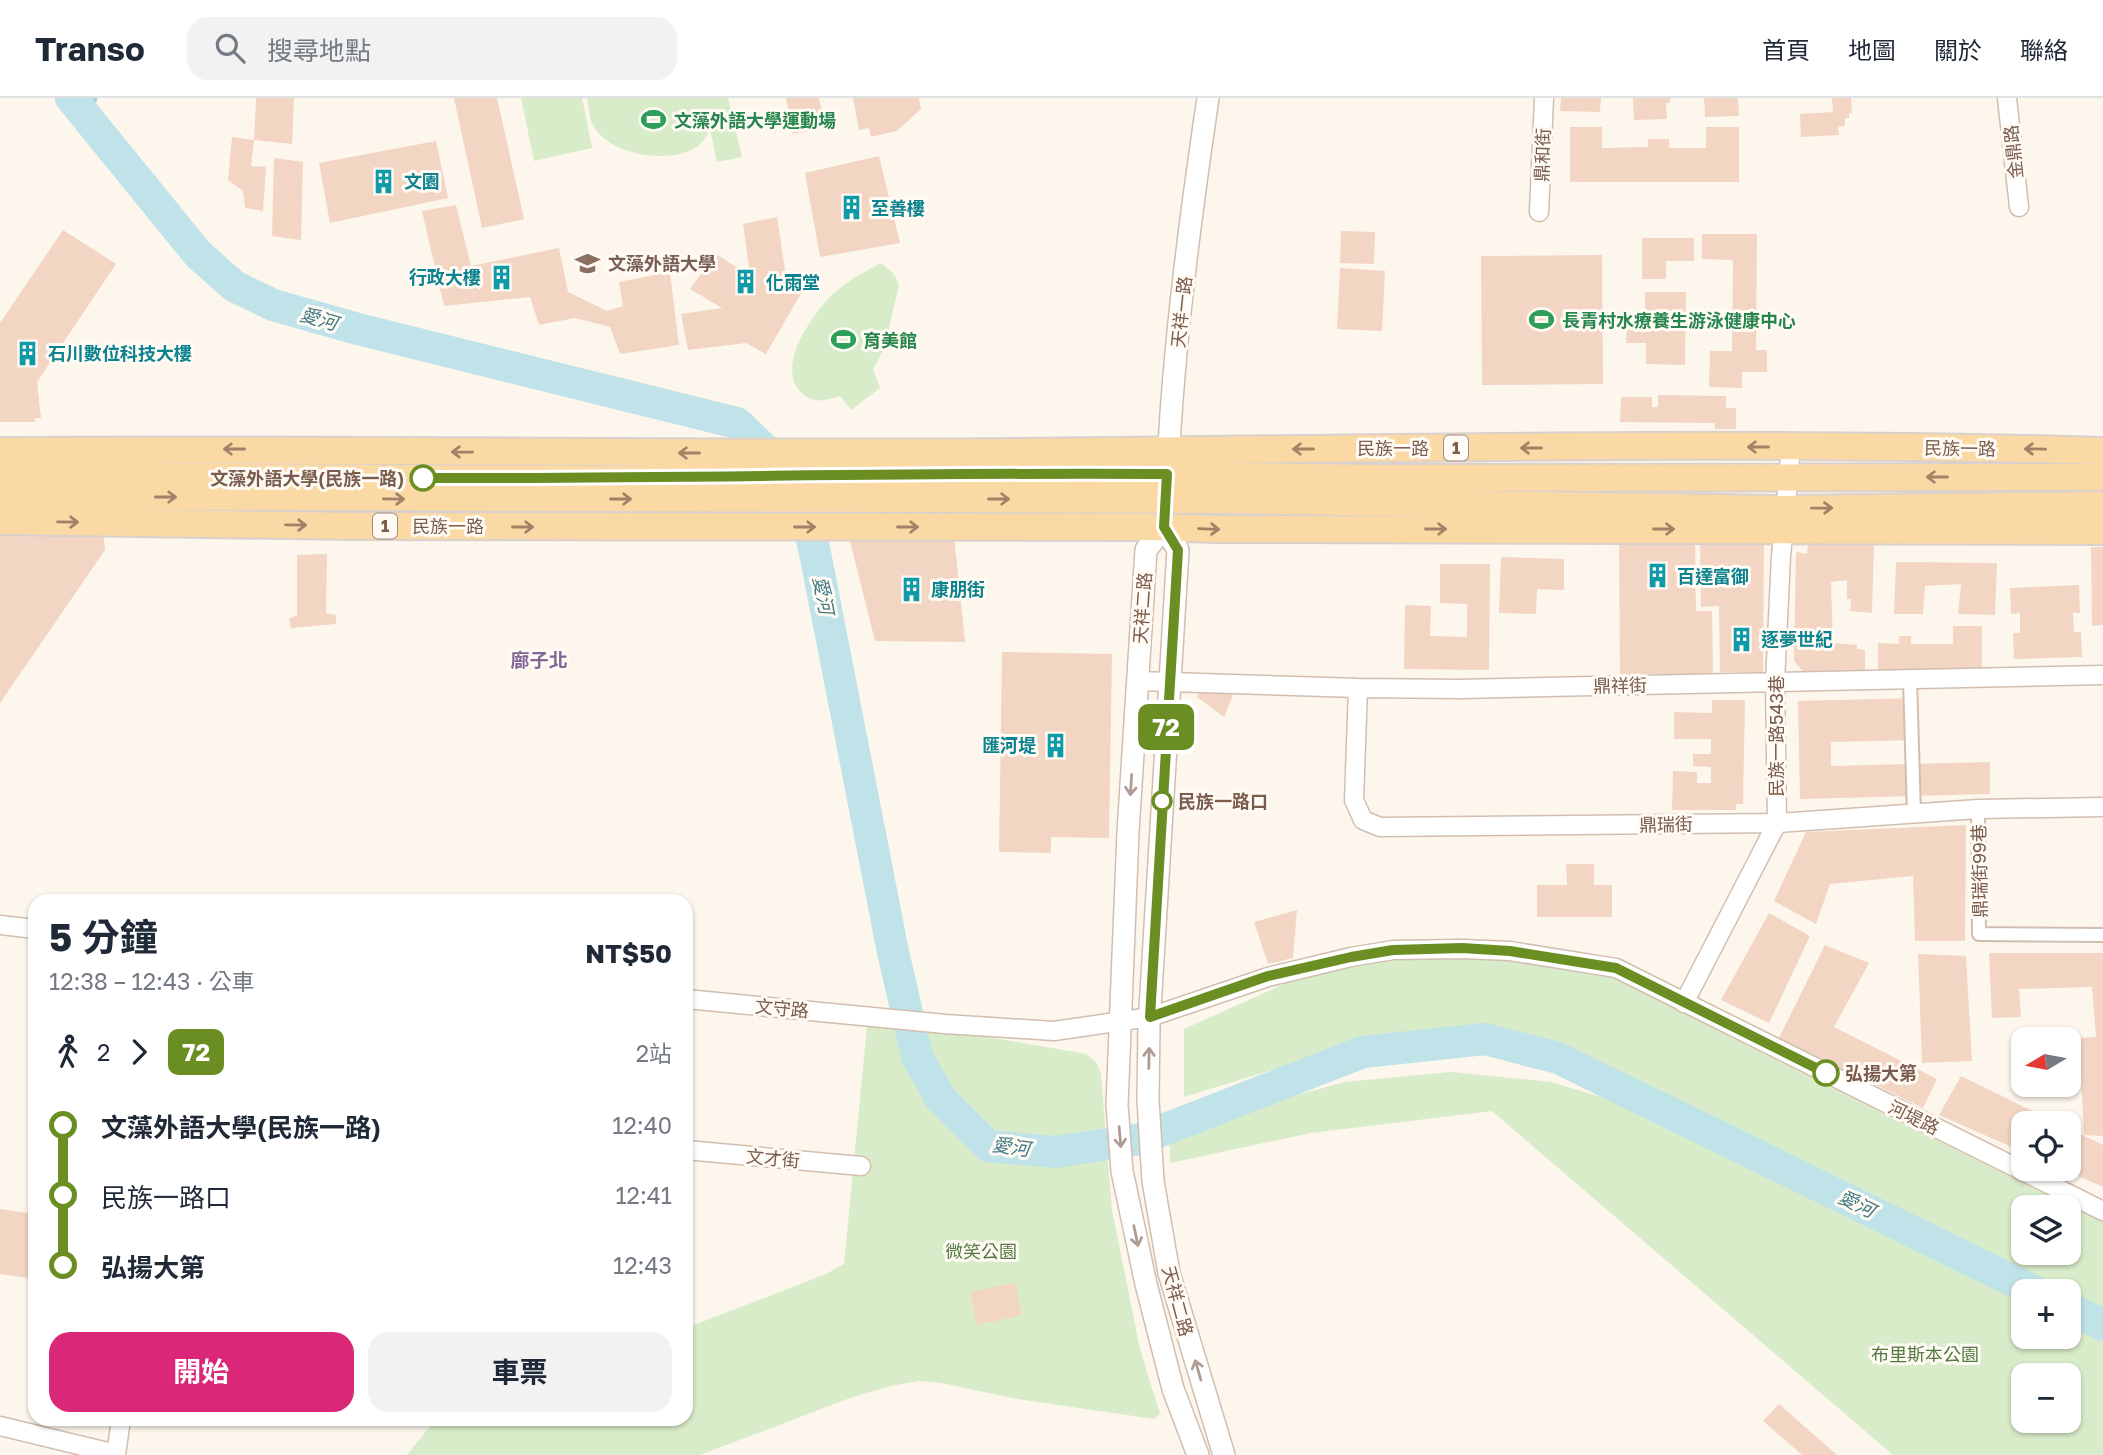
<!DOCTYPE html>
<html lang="zh-TW">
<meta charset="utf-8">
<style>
:root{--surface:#fff;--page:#f2f2f3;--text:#1f2937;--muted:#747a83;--line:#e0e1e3;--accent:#db2777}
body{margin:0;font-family:"Golos Text","Noto Sans TC",sans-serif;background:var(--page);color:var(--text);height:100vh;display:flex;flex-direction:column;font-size:26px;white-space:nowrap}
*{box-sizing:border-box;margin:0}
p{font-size:23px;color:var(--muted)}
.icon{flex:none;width:38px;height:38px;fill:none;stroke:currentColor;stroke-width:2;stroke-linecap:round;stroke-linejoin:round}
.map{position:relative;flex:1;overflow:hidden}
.panel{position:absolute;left:28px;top:796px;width:665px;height:532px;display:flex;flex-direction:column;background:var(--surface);border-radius:21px;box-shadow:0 2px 5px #0004}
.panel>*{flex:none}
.badge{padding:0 14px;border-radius:10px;font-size:24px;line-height:46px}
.needle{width:46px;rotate:260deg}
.tools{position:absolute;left:2011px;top:929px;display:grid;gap:14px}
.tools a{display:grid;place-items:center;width:70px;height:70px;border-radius:14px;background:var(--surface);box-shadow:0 2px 5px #0004;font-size:35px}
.map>.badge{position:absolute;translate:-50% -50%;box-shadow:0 0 0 4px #fff}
.legs{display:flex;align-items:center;gap:10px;height:77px;padding:0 21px;font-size:23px}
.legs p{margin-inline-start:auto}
.headline{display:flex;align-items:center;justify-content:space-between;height:119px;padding:0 21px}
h1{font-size:38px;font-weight:700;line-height:52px}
.action{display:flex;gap:14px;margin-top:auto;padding:14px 21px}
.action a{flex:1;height:80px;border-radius:21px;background:var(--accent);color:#fff;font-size:28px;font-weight:700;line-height:80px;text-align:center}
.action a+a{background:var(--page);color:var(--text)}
ul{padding:0 21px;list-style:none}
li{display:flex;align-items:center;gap:24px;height:70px;font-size:26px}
li i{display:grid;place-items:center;width:10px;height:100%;margin:0 9px;background:currentColor}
li i::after{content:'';width:18px;height:18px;margin:-9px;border:5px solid;border-radius:50%;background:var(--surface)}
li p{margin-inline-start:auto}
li:first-child i{background:linear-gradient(#0000 50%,currentColor 0)}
li:last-child i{background:linear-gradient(currentColor 50%,#0000 0)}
header{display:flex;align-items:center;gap:42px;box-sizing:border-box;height:98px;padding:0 35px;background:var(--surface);border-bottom:2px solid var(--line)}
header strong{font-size:33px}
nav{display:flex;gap:38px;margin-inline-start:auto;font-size:24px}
.search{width:490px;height:63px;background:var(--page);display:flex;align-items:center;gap:18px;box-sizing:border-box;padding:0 24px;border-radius:21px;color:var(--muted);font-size:26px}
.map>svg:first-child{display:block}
.green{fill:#d8ecc9;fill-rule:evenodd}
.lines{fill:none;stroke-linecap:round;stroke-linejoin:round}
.stream{stroke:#a5d3da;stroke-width:5}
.river{stroke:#bfe3e8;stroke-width:32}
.building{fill:#f3d5c3}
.pedestrian-casing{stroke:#d1beb0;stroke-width:16}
.minor-casing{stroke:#d1beb0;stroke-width:21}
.tertiary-casing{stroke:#d1beb0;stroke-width:24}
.primary-casing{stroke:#dad1cd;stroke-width:30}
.pedestrian{stroke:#fff;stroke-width:12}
.minor{stroke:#fff;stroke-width:18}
.tertiary{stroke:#fff;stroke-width:21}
.primary{stroke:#fbd9a5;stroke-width:26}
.oneway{stroke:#a18267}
.oneway2{stroke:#af9d94}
.line-1-casing{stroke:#fff;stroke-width:16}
.line-1{stroke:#6b8e23;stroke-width:10}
.stop-1-dot{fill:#fff;stroke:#6b8e23;stroke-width:3.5}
.labels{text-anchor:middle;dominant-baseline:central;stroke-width:6;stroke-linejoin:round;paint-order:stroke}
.shield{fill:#fffaf3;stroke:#a28b7f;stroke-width:2}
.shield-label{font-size:16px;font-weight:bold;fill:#7a5c4d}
.leisure-label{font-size:18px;font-weight:bold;fill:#27864d;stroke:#fffaf3;text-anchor:start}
.street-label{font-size:18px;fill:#7a5c4d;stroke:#fffaf3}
.culture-label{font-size:18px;font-weight:bold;fill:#0d838f;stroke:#fffaf3;text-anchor:start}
.education-label{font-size:18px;font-weight:bold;fill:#785e54;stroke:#fffaf3;text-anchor:start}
.stop-label{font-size:18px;font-weight:bold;fill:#7a5c4d;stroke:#fffaf3;text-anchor:start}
.park-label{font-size:18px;fill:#537a41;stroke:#fffaf3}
.water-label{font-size:19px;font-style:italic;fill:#437c86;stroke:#fffaf3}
.neighbourhood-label{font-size:19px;font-weight:bold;fill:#846695;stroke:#fffaf3}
</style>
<header>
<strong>Transo</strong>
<div class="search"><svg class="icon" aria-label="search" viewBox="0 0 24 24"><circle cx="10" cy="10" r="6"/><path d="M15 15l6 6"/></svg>搜尋地點</div>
<nav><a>首頁</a><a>地圖</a><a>關於</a><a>聯絡</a></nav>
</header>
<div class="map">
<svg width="2103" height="1357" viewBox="0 0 2103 1357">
<rect width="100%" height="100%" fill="#fdf6ec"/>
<!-- green -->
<path class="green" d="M521 0H582L592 50 534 63Z
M587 0H728L742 59 717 64 710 31C707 35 705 42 701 45 677 69 608 58 593 27 589 20 589 8 587 0Z
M881 165 894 176 899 187 884 251 873 271 880 290 851 312 840 298C826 302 816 306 804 297 773 272 810 220 831 198 845 184 864 174 881 165Z
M1447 858 1533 864 1607 876 2103 1123V1218L2069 1202 2068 1194 2051 1193 2031 1184 1565 949 1521 939 1456 929 1383 938 1184 999V931L1302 878 1371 863ZM2023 1110H2068V1155H2023Z
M868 918 1086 956 1096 964 1101 976 1112 1112 1140 1251 1160 1316 1154 1321 1017 1301 941 1285 919 1283 890 1288 850 1300 700 1357H407L430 1328 447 1321H686V1230L826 1176 844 1166Z
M1451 974 1551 984 1648 1013 2023 1194V1239H2068L2069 1215 2103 1232V1357H1893L1492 1013 1311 1035 1170 1065 1169 1029 1177 1031 1344 984ZM2023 1278H2068V1323H2023Z"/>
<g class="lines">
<!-- stream -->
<path class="stream" d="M88 22 95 0"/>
<!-- river -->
<path class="river" d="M71 0 198 156 234 188 273 207 358 231 737 325 786 372 807 418 816 460 893 854 917 958 940 1000 988 1048 1056 1054 1140 1041 1363 954 1485 941 1558 960 2036 1194
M2068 1210 2103 1227"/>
</g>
<!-- building -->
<path class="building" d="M256 0H294L292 46 254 42Z
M454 0H497L524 121 482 130Z
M786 0H819L825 30 793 36Z
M853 0H919L921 11 897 33 871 39 869 30 859 32Z
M1561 0H1601L1600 14 1560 13Z
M1633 0H1670V5H1666L1667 21 1634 22Z
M1704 0H1738L1739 18 1705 19Z
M1832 0H1851L1852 15H1849V20H1845V28L1838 29 1839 37 1801 39 1800 16 1833 14Z
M1570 29H1602V50L1648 49V41H1669V50H1706V29H1739V84H1570Z
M232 39 254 42 251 68 266 69 263 113 245 110 243 93 228 82Z
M436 43 448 100 330 125 319 65Z
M879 58 900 145 820 159 805 75Z
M274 60 303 64 301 142 272 138Z
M456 107 471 168 559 150 568 194 607 213 623 208 619 184 670 174 679 247 620 256 610 229 575 220 539 227 530 199 444 208 422 113Z
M777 119 785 172 803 192 766 256 746 245 688 252 681 216 722 210 690 191 716 156 750 178 743 126Z
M63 132 116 166 37 284 41 320H35V324H0V225Z
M1341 133 1375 134 1374 166 1340 165Z
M1702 136H1757L1756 252H1767V274H1742V290L1709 289 1710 253H1732L1733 162 1702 161Z
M1642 140H1694V163H1666V181H1642Z
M1602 157 1603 286 1482 287 1481 158Z
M1340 170 1385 173 1382 233 1337 231Z
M1645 194H1686L1685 267 1646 266V245H1626L1627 222H1645Z
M1658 297 1726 298V310H1736V331H1715V325L1620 324 1621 299H1652V309H1658Z
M0 433H103L105 452 0 605Z
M954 438 965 544 875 543 849 439Z
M1619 444H1695L1696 513H1712L1713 576H1620Z
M1808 444 1874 446 1872 515 1850 513 1851 501H1847V482L1831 484 1833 545 1857 547V551L1865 552V575L1805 576 1794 563 1796 454 1807 456Z
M1764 445 1763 574H1720L1719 508 1701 509 1700 446Z
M2091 449H2103V527L2092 528Z
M327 456 326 515 336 517V526L291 530 289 521 297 517V457Z
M1501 459 1564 461V492L1537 491 1536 516 1499 515Z
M1896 464 1997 465 1995 517 1958 516 1961 486 1925 488 1923 516H1894Z
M1440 466H1490L1489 572 1404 571 1405 507 1431 508 1430 538 1467 539V506L1440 505Z
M2079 487 2080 515H2073L2074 534H2081L2082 559 2014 561 2013 535H2020V515L2011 516 2010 490Z
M1953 528H1982V577L1878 576V545L1899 546V538H1911V546H1953Z
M1002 554 1112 556 1109 740 1051 739V755L999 754Z
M1207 591 1216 592 1233 597 1224 619 1197 599 1199 594Z
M1916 600 1917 642 1831 644V668L1990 664V696L1800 701 1798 603Z
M1712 602H1745L1743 706H1736V712H1672L1673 673 1697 674V685H1711V669L1693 668V656H1711V641H1674V614L1712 615Z
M1966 727 1965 843H1915L1913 778 1830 786 1816 826 1774 803 1806 734Z
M1566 766H1594V787H1612V819H1537V787H1567Z
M1297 812 1293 860 1268 866 1254 824Z
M1769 815 1810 838 1769 925 1721 902Z
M1825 847 1869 865 1834 929 1937 981 1923 1010 1779 940Z
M1989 855H2103V1038L2084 1037 2079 940 2096 939 2092 889 2019 891 2021 919 1992 920Z
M1918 856 1966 858 1972 963 1922 965Z
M1961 978 2059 1026H2023V1054L1939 1017Z
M2068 1030 2103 1047V1089L2062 1071H2068Z
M0 1111 35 1116V1181L0 1176Z
M1015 1185 1022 1217 977 1227 970 1194Z
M1779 1306 1837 1357H1802L1763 1323Z"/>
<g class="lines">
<defs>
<path id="pedestrian" d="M1910 581 1914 716
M1978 711 1979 836 2103 837"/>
<path id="minor" d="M2007 0 2019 109
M1539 114 1544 0
M1138 583 1358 590 1460 591 2103 577
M1358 590 1354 702 1363 722 1380 729 1777 725 1978 711 2103 709
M0 827 35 831
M686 901 945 926 1054 933 1150 919 1268 879 1351 859 1393 852 1462 851 1510 853 1616 870 2103 1113
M1684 905 1777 725 1775 584 1781 458 1791 349
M686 1052 861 1068
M0 1328 116 1356
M116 1357 121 1321"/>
<path id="tertiary" d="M1168 366C1174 244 1190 122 1208 0
M1164 429 1146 452 1128 734 1117 1007 1122 1073 1146 1186 1173 1291 1198 1357
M1164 429 1178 452 1149 927 1148 1002 1153 1083 1169 1175 1224 1357"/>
<path id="primary" d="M0 353C370 350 740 358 1110 353 1441 350 1772 343 2103 353
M0 378 623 381 818 376H1111L1374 380 2103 379
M0 398 1219 402 1785 411 2103 407
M0 423 353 428 1147 429 1219 431 2103 433"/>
</defs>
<!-- pedestrian casing -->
<use href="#pedestrian" class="pedestrian-casing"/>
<!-- minor casing -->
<use href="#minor" class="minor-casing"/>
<!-- tertiary casing -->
<use href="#tertiary" class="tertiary-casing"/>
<!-- primary casing -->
<use href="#primary" class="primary-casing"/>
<!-- pedestrian -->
<use href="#pedestrian" class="pedestrian"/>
<!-- minor -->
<use href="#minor" class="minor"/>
<!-- tertiary -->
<use href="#tertiary" class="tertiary"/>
<!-- primary -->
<use href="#primary" class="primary"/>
</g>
<!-- one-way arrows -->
<defs><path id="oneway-shaft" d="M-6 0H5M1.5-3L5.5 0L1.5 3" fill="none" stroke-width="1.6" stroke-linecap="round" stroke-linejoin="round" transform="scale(1.75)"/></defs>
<g class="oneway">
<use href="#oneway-shaft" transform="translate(1758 349) rotate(180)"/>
<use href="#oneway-shaft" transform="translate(1531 350) rotate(180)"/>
<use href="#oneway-shaft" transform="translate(234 351) rotate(180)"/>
<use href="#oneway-shaft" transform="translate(1303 351) rotate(180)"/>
<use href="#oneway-shaft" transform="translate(2035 351) rotate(-179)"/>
<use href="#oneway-shaft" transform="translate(462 354) rotate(-179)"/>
<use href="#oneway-shaft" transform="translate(689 355) rotate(180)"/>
<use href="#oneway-shaft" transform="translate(1937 379) rotate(-180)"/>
<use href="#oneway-shaft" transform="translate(166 399)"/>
<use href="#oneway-shaft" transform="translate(394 401) rotate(1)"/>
<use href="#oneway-shaft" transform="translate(621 401)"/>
<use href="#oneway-shaft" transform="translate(999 401)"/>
<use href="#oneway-shaft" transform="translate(1822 410) rotate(-1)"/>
<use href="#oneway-shaft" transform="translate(68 424) rotate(1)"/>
<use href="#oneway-shaft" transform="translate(296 427) rotate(1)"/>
<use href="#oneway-shaft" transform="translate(523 429)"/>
<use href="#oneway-shaft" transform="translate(805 429)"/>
<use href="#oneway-shaft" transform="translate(908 429)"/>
<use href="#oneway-shaft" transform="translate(1209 431) rotate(2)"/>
<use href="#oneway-shaft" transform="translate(1436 431)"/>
<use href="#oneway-shaft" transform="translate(1664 431)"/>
</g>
<g class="oneway2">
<use href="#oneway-shaft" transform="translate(1131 687) rotate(94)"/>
<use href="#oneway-shaft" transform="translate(1149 960) rotate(-89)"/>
<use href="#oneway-shaft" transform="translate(1120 1039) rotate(85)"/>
<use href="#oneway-shaft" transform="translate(1136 1138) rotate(78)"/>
<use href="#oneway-shaft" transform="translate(1198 1272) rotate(-106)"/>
</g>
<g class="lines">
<defs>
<path id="line-1" d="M423 380C671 381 919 374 1167 376L1164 429 1178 452 1150 919 1268 878 1351 859 1393 852 1462 850 1510 853 1616 870 1826 975"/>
</defs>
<!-- line-1 casing -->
<use href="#line-1" class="line-1-casing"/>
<!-- line-1 -->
<use href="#line-1" class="line-1"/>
</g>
<!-- icons -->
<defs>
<symbol id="stadium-bare" viewBox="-9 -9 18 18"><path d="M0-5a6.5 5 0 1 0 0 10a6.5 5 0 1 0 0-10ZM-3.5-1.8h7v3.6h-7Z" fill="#2e9e5b" stroke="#fffaf3" stroke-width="2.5" paint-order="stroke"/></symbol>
<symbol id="building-bare" viewBox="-9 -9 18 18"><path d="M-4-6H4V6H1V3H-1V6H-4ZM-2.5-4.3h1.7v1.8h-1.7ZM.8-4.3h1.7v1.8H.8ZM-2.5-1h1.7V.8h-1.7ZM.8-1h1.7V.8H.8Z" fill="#0f9aa8" stroke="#fffaf3" stroke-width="2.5" paint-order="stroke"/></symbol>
<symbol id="university-bare" viewBox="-9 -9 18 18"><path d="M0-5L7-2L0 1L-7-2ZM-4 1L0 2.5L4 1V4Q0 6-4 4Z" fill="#8d6e63" stroke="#fffaf3" stroke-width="2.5" paint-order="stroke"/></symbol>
</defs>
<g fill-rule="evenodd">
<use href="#stadium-bare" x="636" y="4" width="35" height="35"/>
<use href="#building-bare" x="366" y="66" width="35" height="35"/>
<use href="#building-bare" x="834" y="92" width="35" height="35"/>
<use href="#university-bare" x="570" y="148" width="35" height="35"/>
<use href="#building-bare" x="484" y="162" width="35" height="35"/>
<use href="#building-bare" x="728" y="166" width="35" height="35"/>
<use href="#stadium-bare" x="1524" y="204" width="35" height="35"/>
<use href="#stadium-bare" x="826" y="224" width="35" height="35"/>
<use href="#building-bare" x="10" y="238" width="35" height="35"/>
<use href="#building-bare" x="1640" y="460" width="35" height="35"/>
<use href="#building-bare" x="894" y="474" width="35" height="35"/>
<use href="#building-bare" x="1724" y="524" width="35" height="35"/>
<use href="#building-bare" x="1038" y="630" width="35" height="35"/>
</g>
<!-- markers -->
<g class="stop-1-dot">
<circle cx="423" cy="380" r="12"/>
<circle cx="1162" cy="703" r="9"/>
<circle cx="1826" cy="975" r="12"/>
</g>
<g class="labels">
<!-- shield labels -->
<g class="shield">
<rect x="1444" y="337.5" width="24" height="25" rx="5"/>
<rect x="373" y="415.5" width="24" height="25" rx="5"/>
</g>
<g class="shield-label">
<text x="1456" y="350">1</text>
<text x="385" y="428">1</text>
</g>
<!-- leisure labels -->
<g class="leisure-label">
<text x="674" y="22">文藻外語大學運動場</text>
<text x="1562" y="222">長青村水療養生游泳健康中心</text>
<text x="863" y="242">育美館</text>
</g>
<!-- street labels -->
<g class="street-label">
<text transform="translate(2013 54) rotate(-96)">金鼎路</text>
<text transform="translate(1542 57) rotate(-88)">鼎和街</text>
<text transform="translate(1181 214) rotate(-84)">天祥一路</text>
<text x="1393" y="350">民族一路</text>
<text transform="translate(1960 350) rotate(1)">民族一路</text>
<text x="448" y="428">民族一路</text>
<text transform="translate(1142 510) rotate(-86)">天祥二路</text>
<text transform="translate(1620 587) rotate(-1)">鼎祥街</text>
<text transform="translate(1776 638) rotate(-90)">民族一路543巷</text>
<text transform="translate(1666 726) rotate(-1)">鼎瑞街</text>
<text transform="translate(1979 773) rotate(-91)">鼎瑞街99巷</text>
<text transform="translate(782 910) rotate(5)">文守路</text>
<text transform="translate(1914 1019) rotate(26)">河堤路</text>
<text transform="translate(773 1060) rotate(5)">文才街</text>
<text transform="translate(1178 1203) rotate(75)">天祥二路</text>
</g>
<!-- culture labels -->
<g class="culture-label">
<text x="404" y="83">文園</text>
<text x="871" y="110">至善樓</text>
<text x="481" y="179" text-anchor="end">行政大樓</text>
<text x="766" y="184">化雨堂</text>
<text x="48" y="255">石川數位科技大樓</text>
<text x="1677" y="478">百達富御</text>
<text x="931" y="491">康朋街</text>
<text x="1761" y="541">逐夢世紀</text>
<text x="1036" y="647" text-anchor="end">匯河堤</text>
</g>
<!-- education labels -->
<g class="education-label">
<text x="608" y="165">文藻外語大學</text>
</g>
<!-- stop labels -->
<g class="stop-label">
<text x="404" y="380" text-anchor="end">文藻外語大學(民族一路)</text>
<text x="1178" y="703">民族一路口</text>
<text x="1845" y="975">弘揚大第</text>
</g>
<!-- park labels -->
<g class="park-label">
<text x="981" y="1153">微笑公園</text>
<text x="1925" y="1256">布里斯本公園</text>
</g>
<!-- water labels -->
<g class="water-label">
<text transform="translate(319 220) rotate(16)">愛河</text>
<text transform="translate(824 497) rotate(79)">愛河</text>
<text transform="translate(1011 1048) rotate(8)">愛河</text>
<text transform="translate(1857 1105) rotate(26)">愛河</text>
</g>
<!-- neighbourhood labels -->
<g class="neighbourhood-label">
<text x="539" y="561">廍子北</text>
</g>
</g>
</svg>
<div class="tools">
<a><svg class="needle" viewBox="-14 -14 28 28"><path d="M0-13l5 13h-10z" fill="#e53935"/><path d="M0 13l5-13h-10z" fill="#747a83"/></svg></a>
<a><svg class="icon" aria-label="locate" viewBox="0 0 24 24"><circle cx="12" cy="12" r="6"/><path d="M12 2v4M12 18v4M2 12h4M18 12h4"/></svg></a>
<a><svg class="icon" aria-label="layers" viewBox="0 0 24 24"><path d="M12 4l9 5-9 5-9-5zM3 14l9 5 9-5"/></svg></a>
<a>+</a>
<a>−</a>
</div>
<b class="badge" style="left:1166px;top:629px;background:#6b8e23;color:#fff">72</b>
<section class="panel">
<div class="headline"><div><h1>5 分鐘</h1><p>12:38 – 12:43 · 公車</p></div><b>NT$50</b></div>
<div class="legs"><svg class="icon" aria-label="walk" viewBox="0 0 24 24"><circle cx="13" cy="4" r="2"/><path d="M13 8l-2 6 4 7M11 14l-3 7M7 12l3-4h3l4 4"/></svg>2<svg class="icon" aria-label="forward" viewBox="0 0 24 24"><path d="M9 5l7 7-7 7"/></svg><b class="badge" style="background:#6b8e23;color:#fff">72</b><p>2站</p></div>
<ul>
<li><i style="color:#6b8e23"></i><b>文藻外語大學(民族一路)</b><p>12:40</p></li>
<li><i style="color:#6b8e23"></i><span>民族一路口</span><p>12:41</p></li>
<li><i style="color:#6b8e23"></i><b>弘揚大第</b><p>12:43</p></li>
</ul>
<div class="action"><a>開始</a><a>車票</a></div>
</section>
</div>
